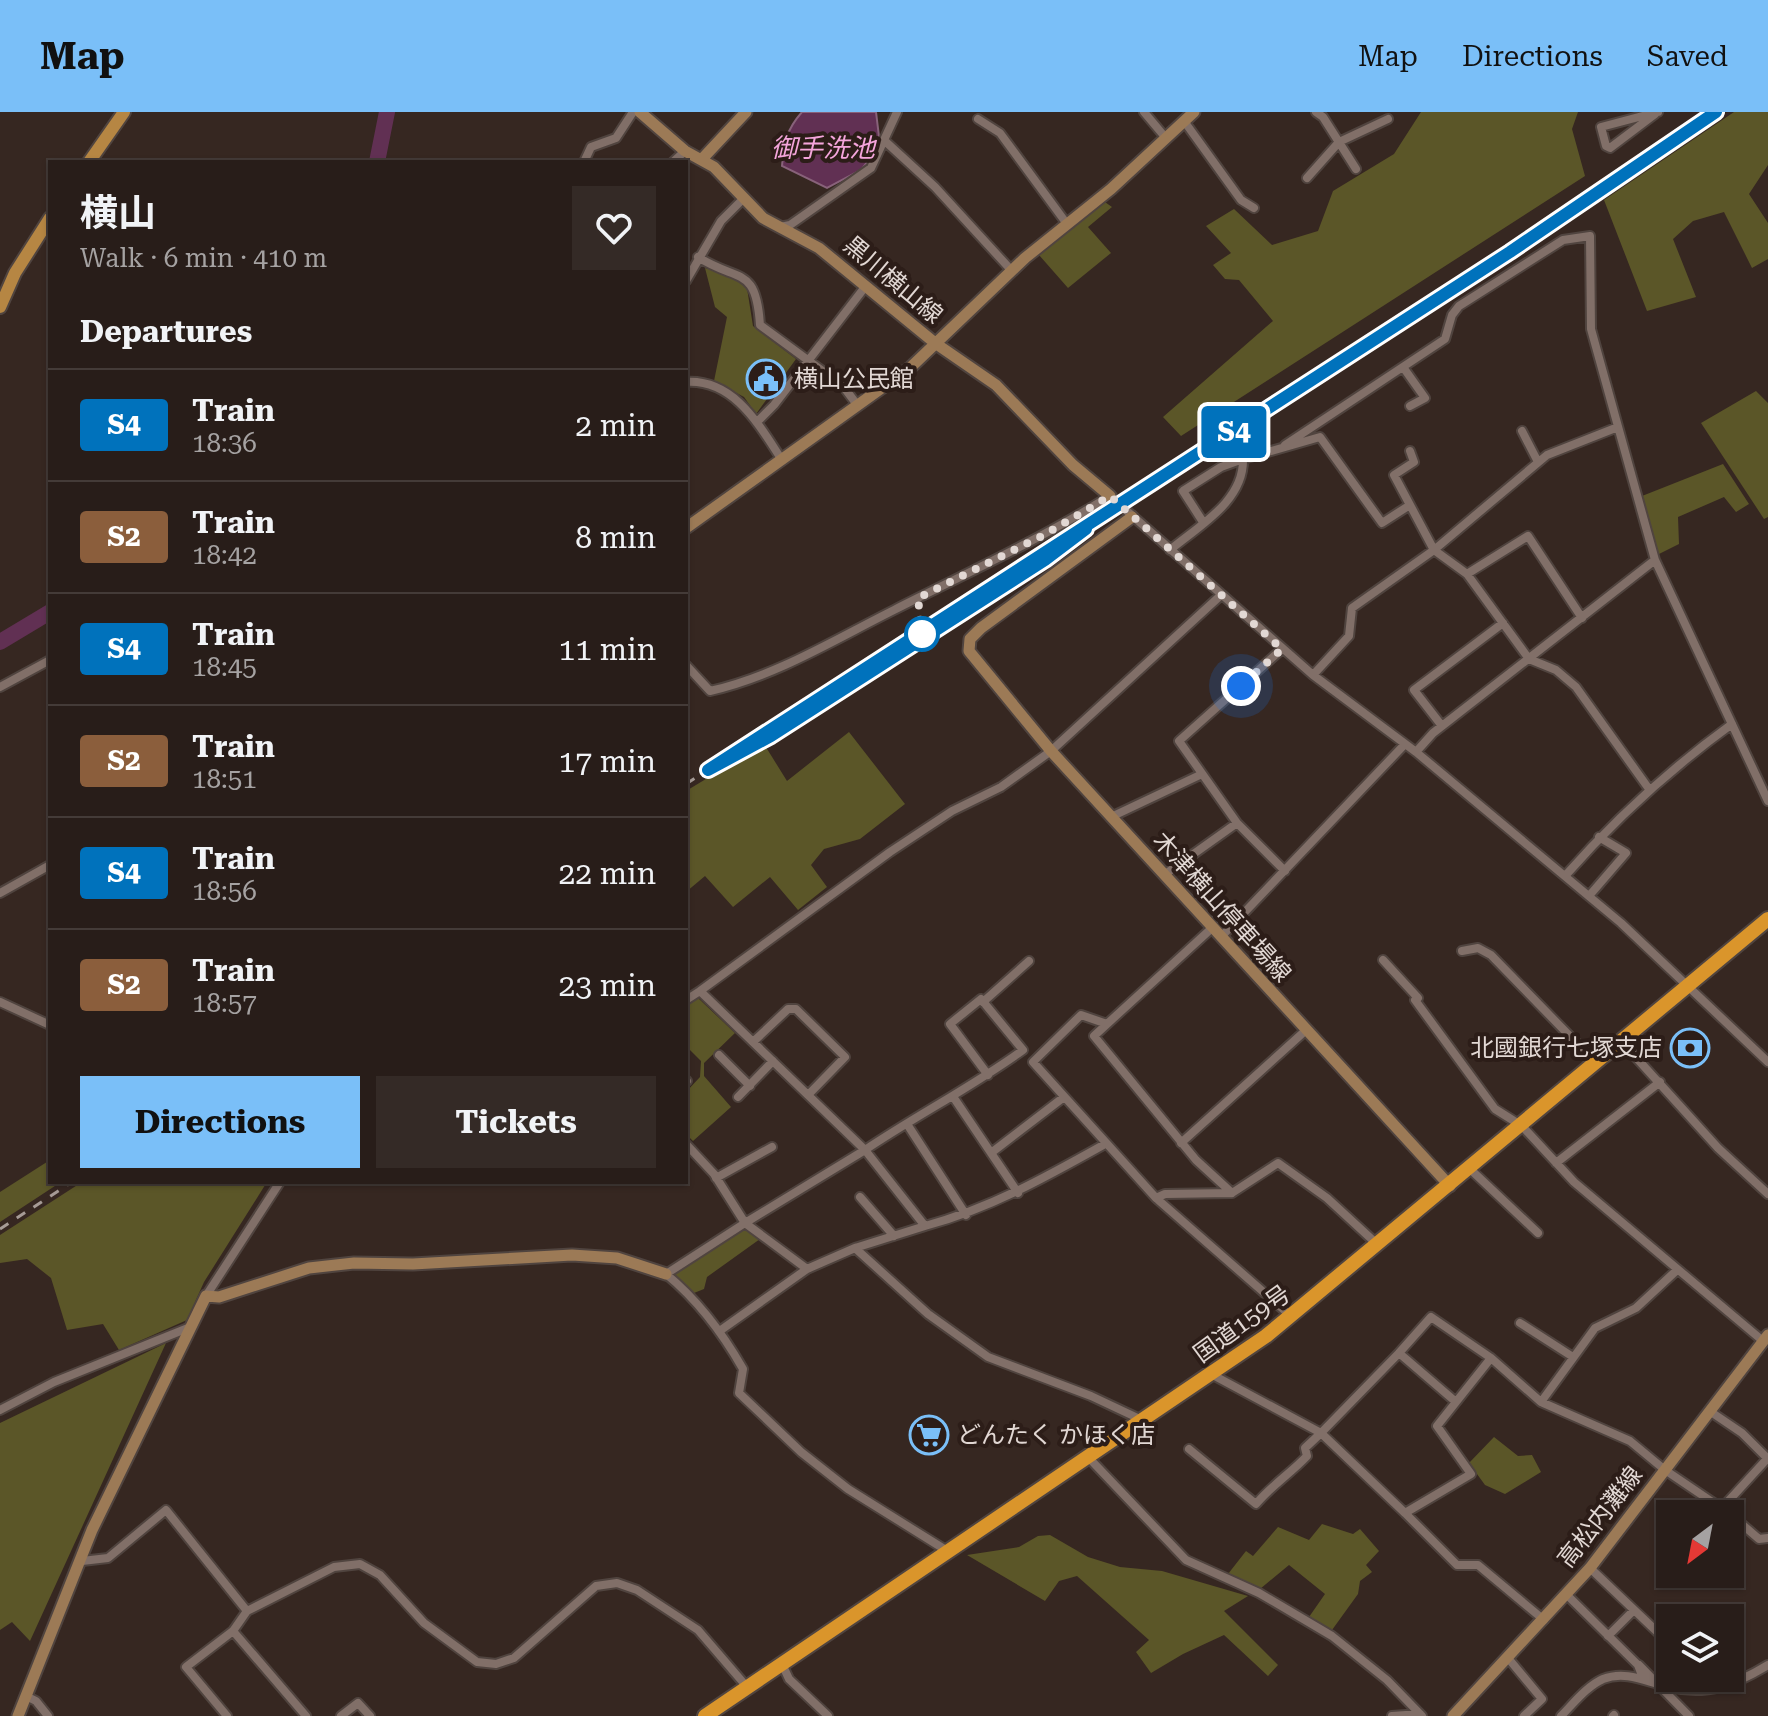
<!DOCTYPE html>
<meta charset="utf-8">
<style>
:root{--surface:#281d19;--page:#342a26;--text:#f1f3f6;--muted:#a5a2a2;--line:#443b38;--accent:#7abff8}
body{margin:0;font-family:"Roboto Serif","Noto Sans JP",serif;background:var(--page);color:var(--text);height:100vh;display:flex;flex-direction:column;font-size:30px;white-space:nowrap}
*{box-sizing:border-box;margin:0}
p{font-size:26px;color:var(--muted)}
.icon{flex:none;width:44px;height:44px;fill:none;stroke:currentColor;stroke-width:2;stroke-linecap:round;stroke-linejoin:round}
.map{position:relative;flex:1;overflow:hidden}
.details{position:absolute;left:48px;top:48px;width:640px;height:1024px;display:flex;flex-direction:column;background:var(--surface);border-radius:0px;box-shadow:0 2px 6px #0004,0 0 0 2px var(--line)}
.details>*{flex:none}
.badge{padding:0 16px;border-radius:6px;font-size:28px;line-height:52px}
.needle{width:52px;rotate:212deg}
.fabs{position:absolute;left:1656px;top:1388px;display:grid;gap:16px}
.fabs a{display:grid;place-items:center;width:88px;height:88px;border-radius:0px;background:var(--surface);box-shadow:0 2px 6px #0004,0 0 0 2px var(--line);font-size:40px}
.you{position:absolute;width:40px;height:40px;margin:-20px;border:6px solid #fff;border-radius:50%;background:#1a73e8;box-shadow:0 0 0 12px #1a73e833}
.map>.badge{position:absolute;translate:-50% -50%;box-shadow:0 0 0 4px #fff}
h2{padding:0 32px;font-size:30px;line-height:72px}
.round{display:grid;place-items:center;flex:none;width:84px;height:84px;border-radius:0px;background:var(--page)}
.headline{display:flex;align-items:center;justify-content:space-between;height:136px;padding:0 32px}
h1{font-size:38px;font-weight:700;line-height:60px}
.action{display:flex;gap:16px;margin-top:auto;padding:16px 32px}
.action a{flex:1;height:92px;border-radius:0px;background:var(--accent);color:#111;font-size:32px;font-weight:700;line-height:92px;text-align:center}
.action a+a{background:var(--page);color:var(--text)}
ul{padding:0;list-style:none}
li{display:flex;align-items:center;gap:24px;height:112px;padding:0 32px;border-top:2px solid var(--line)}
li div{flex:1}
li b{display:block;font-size:30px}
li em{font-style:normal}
li .badge{min-width:88px;font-weight:700;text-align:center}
header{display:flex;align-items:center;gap:48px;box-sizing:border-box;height:112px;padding:0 40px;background:var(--accent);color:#111}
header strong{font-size:38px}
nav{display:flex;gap:44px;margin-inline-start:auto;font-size:28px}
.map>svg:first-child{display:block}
.green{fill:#5b5628}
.water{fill:#613053;stroke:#88627a;stroke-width:2}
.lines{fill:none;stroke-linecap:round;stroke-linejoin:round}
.river{stroke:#613053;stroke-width:16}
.street-casing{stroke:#50443f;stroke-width:12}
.secondary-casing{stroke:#50443f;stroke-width:15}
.primary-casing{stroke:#50443f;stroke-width:16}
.highway-casing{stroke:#50443f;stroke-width:18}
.street{stroke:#816f68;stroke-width:8}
.secondary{stroke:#9c7a56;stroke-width:11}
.primary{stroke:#b68643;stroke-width:12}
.highway{stroke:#da952b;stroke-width:14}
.rail{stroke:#a69b96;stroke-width:3;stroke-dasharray:10 10;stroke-linecap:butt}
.line-casing{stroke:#fff;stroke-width:18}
.line{stroke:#0072bc;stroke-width:12}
.walk{stroke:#e2d8d4;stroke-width:8;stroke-dasharray:0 14.4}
.stop-dot{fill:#fff;stroke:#0072bc;stroke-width:4}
.labels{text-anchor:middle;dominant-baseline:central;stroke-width:8;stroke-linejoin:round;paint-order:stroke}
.street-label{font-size:24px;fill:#e2d8d4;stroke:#2c1d18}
.poi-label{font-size:24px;fill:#e2d8d4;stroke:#2c1d18;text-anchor:start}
.water-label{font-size:26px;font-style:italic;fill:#f4a5db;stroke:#2c1d18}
</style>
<header>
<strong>Map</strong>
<nav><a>Map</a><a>Directions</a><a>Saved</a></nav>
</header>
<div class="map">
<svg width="1768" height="1604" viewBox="0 0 1768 1604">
<rect width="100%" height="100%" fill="#362721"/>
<!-- green -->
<path class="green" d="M1421 0H1578L1572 17 1585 64 1181 324 1163 305 1273 209 1239 168 1225 167 1213 153 1231 141 1206 114 1234 97 1272 133 1318 119 1333 79 1394 42Z
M1734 0H1768V53L1749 82 1768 111V147L1752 156 1724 100 1693 109 1673 127 1696 185 1647 199 1604 88Z
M1102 88 1112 95 1088 115 1111 141 1068 176 1039 143Z
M705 156 729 162 747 176 753 214 796 247 756 302 744 285 714 269 727 205 715 195Z
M1756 279 1768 291V405L1764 407 1701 311Z
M1723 352 1749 392 1736 400 1724 385 1678 405 1679 432 1657 443 1642 384Z
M849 620 905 692 860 727 824 737 811 753 827 775 798 798 770 765 733 795 705 764 686 780V679L764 632 787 669Z
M697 885 735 921 704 951V964L731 995 693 1029 686 1022V980L700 965 701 949 686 934V893Z
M50 1048V1070H61L0 1110V1080Z
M82 1070H267L204 1170 187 1208 119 1238 103 1212 67 1218 51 1166 27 1147 0 1151V1123Z
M743 1115 760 1127 707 1165 704 1177 694 1181 672 1163Z
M166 1231 30 1529 12 1510 0 1518V1311Z
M1494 1325 1518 1344 1532 1343 1541 1360 1505 1382 1485 1373 1469 1351Z
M1322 1412 1353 1422 1360 1417 1379 1439 1366 1453 1372 1460 1360 1469 1358 1482 1332 1518 1309 1505 1325 1482 1289 1453 1260 1477 1228 1462 1246 1439 1253 1444 1278 1415 1309 1428Z
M1050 1423 1088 1445 1120 1455 1162 1459 1248 1484 1224 1499 1278 1553 1268 1564 1224 1523 1183 1542 1151 1561 1136 1540 1149 1528 1077 1464 1059 1469 1045 1489 967 1443 1019 1435 1038 1424Z"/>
<!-- water -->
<path class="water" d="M802 0H876L880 33 861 58 827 76 782 54C784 31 786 18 802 0Z"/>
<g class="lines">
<!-- river -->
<path class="river" d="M377 50 387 0
M0 530 50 500"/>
<defs>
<path id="street" d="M1144 0 1165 25
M1316 0 1323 5 1356 57
M1655 2 1610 36 1606 34 1601 15 1658 0
M978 7 1000 21 1067 112
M1184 9 1241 88 1254 96
M886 30 935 75 1012 159
M584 50 591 35 616 26 633 0
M673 50 685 39
M1307 66 1339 30 1388 7
M780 115 790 113 871 56 897 0
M698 145C739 171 756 153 760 213L843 274 858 294
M686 169 721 109 742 88
M1403 255 1425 286 1410 294
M686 270C734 267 759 313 782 348
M757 310 774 293 865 175
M1522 319 1538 350
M1285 333 1445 227 1452 203 1459 194 1563 128 1590 124 1591 217 1655 448 1768 689
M1410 339 1414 350 1394 363 1434 438 1547 343 1618 315
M1203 410 1183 379 1221 355 1243 347
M1170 438C1200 413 1244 389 1243 347L1320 325 1382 411 1410 393
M1467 462 1528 424 1582 506
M1282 537 1179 629 1237 711 1285 759
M686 553 710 579C776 564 834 528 894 498 967 461 1041 427 1110 384L1313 563 1416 640 1621 811 1768 950
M1313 563 1349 524 1352 496 1434 438 1467 462 1529 547 1556 558 1576 575 1649 677
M0 575 50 548
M1442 614 1414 578 1503 511
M1416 640 1433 621 1655 448
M1111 705 1202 662
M1164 763 1237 711
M1565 764C1616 706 1670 657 1732 612
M0 781 50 753
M1589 784 1626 741 1599 725
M1221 825 1405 632
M1462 839 1478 836 1491 843 1596 951
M1383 848 1418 886 1415 888 1495 997 1522 1014 1574 1070 1763 1229
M686 888 700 879
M0 890 50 913
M983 890 1029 849
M1107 912 1212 816
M753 930 788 897H796L845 945 808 983
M1622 930 1718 1036 1768 1082
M719 943 750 974
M988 963 950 912 981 887 1023 938C972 975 917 1003 865 1038L700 879 890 740 952 699 1001 675 1051 639 1220 484
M686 968 687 969
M738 985 773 949
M954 986 1018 1081
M907 1012 966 1103
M1181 1031 1305 919
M686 1032 714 1062 745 1111 666 1162C699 1189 722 1220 743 1257L739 1281 801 1340 848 1377 949 1440
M991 1041 1064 985
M1556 1051 1660 970
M1470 1057 1538 1121
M716 1066 772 1035
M860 1085 894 1124
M1156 1086 1033 950 1081 903 1107 912 1094 924 1196 1048 1232 1081
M925 1114 855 1136 807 1157 745 1111 865 1038 925 1114C991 1096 1046 1065 1105 1032
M855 1136 928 1202 988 1245 1091 1284 1142 1308
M206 1184 280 1070
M1292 1205 1156 1086 1165 1082 1232 1081 1278 1051 1327 1086 1378 1133
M1520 1211 1573 1245
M721 1218 807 1157
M1399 1241 1321 1321 1405 1401 1471 1362 1437 1314 1456 1290
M1491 1246 1456 1290 1399 1241 1431 1205 1491 1246 1541 1290 1630 1329 1665 1358 1730 1402
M1541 1290 1595 1216 1636 1196 1677 1158
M0 1298 54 1270 188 1216
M1711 1300 1742 1321 1768 1347
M1189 1337 1256 1392C1272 1373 1291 1361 1307 1344L1305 1336 1321 1321 1211 1262
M1088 1345 1186 1448 1259 1481 1332 1524 1387 1568 1422 1604
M1722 1396 1766 1348
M1405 1401 1457 1453H1478L1544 1508
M1730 1402 1759 1427 1768 1426
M82 1449 108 1446 166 1398 247 1499
M1590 1456 1670 1532
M1566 1482 1638 1553 1643 1566
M233 1519 306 1604
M1608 1524 1634 1498
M1508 1546 1542 1587 1524 1604
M782 1552 789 1567 828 1604
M1639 1553 1689 1604
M26 1584 36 1589 48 1604
M227 1604 186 1555 233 1519 247 1499 334 1455 360 1452 380 1463 424 1511 477 1550 496 1552 514 1546 596 1474 617 1471 637 1478 698 1518 747 1575
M341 1604 358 1591 370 1604
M1392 1604 1420 1602
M1561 1604C1573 1592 1587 1574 1603 1567 1626 1558 1647 1570 1669 1575 1708 1584 1735 1573 1768 1553
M1613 1604 1614 1603"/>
<path id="secondary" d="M640 0 685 39 714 55 763 106 819 136 935 231 996 273 1073 353 1110 384
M703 46 746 0
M1132 405 981 516 970 527 969 539 1051 639 1450 1074
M686 416 911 255 1025 146 1111 77 1194 0
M18 1604 92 1418 206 1184 219 1185 309 1156 354 1151 413 1152 572 1143 617 1146 666 1162
M1453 1604 1590 1456 1768 1223"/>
<path id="primary" d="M89 50 124 0
M0 195 15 161 50 106"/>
<path id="highway" d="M705 1604 1266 1224 1768 807"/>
</defs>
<!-- street casing -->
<use href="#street" class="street-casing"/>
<!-- secondary casing -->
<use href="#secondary" class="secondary-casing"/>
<!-- primary casing -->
<use href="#primary" class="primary-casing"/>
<!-- highway casing -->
<use href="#highway" class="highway-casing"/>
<!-- street -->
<use href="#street" class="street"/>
<!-- secondary -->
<use href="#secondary" class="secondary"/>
<!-- primary -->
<use href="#primary" class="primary"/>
<!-- highway -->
<use href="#highway" class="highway"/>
<!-- rail -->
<path class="rail" d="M686 672 1510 140 1716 0
M0 1117 72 1070"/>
</g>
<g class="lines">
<defs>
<path id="line" d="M1086 417 1045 448 771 624 708 658 1510 140 1716 0"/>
</defs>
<!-- line casing -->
<use href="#line" class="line-casing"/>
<!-- line -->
<use href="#line" class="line"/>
<!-- walk -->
<path class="walk" d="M922 522 918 486 1044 423 1110 384 1282 537 1241 574"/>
</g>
<!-- icons -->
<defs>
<symbol id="civic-ring" viewBox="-11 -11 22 22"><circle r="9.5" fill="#2c1d18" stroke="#7abff8" stroke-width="1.5"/><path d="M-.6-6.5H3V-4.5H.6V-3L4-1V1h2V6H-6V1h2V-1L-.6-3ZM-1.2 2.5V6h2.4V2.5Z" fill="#7abff8"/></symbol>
<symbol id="bank-ring" viewBox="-11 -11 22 22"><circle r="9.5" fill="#2c1d18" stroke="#7abff8" stroke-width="1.5"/><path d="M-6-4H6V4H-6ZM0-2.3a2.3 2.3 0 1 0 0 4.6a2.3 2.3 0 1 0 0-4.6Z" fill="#7abff8"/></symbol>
<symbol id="supermarket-ring" viewBox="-11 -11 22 22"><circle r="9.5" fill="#2c1d18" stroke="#7abff8" stroke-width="1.5"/><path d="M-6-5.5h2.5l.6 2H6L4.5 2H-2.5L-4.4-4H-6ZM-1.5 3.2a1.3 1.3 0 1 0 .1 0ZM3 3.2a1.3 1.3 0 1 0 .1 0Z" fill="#7abff8"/></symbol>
</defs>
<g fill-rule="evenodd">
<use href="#civic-ring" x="744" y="245" width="44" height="44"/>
<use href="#bank-ring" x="1668" y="914" width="44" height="44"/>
<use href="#supermarket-ring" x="907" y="1301" width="44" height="44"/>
</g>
<!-- markers -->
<circle class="stop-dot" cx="922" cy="522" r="16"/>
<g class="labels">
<!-- street labels -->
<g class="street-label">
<text transform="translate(893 168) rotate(40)">黒川横山線</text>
<text transform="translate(1222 795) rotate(48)">木津横山停車場線</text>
<text transform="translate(1242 1212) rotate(-36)">国道159号</text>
<text transform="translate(1600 1405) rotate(-52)">高松内灘線</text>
</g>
<!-- poi labels -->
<g class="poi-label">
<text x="794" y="267">横山公民館</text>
<text x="1662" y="936" text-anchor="end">北國銀行七塚支店</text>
<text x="957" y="1323">どんたく かほく店</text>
</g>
<!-- water labels -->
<g class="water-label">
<text x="823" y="36">御手洗池</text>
</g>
</g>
</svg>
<div class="fabs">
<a><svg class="needle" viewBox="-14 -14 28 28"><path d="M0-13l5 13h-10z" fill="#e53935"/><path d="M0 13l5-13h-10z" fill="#a5a2a2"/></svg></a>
<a><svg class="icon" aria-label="layers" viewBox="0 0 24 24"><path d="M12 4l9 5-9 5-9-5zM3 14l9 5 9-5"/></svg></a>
</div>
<div class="you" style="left:1241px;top:574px"></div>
<b class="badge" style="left:1234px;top:320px;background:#0072bc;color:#fff">S4</b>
<section class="details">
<div class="headline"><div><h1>横山</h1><p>Walk · 6 min · 410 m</p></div><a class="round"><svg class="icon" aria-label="heart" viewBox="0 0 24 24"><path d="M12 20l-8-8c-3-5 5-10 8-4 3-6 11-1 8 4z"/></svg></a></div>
<h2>Departures</h2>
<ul>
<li><span class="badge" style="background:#0072bc;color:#fff">S4</span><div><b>Train</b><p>18:36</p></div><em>2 min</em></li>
<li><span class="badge" style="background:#8b5e3c;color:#fff">S2</span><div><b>Train</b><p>18:42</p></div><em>8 min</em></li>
<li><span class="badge" style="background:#0072bc;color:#fff">S4</span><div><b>Train</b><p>18:45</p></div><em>11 min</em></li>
<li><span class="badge" style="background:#8b5e3c;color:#fff">S2</span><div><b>Train</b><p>18:51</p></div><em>17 min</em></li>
<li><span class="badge" style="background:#0072bc;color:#fff">S4</span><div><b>Train</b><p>18:56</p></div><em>22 min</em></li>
<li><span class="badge" style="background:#8b5e3c;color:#fff">S2</span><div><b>Train</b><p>18:57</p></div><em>23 min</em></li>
</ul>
<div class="action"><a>Directions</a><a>Tickets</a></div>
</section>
</div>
